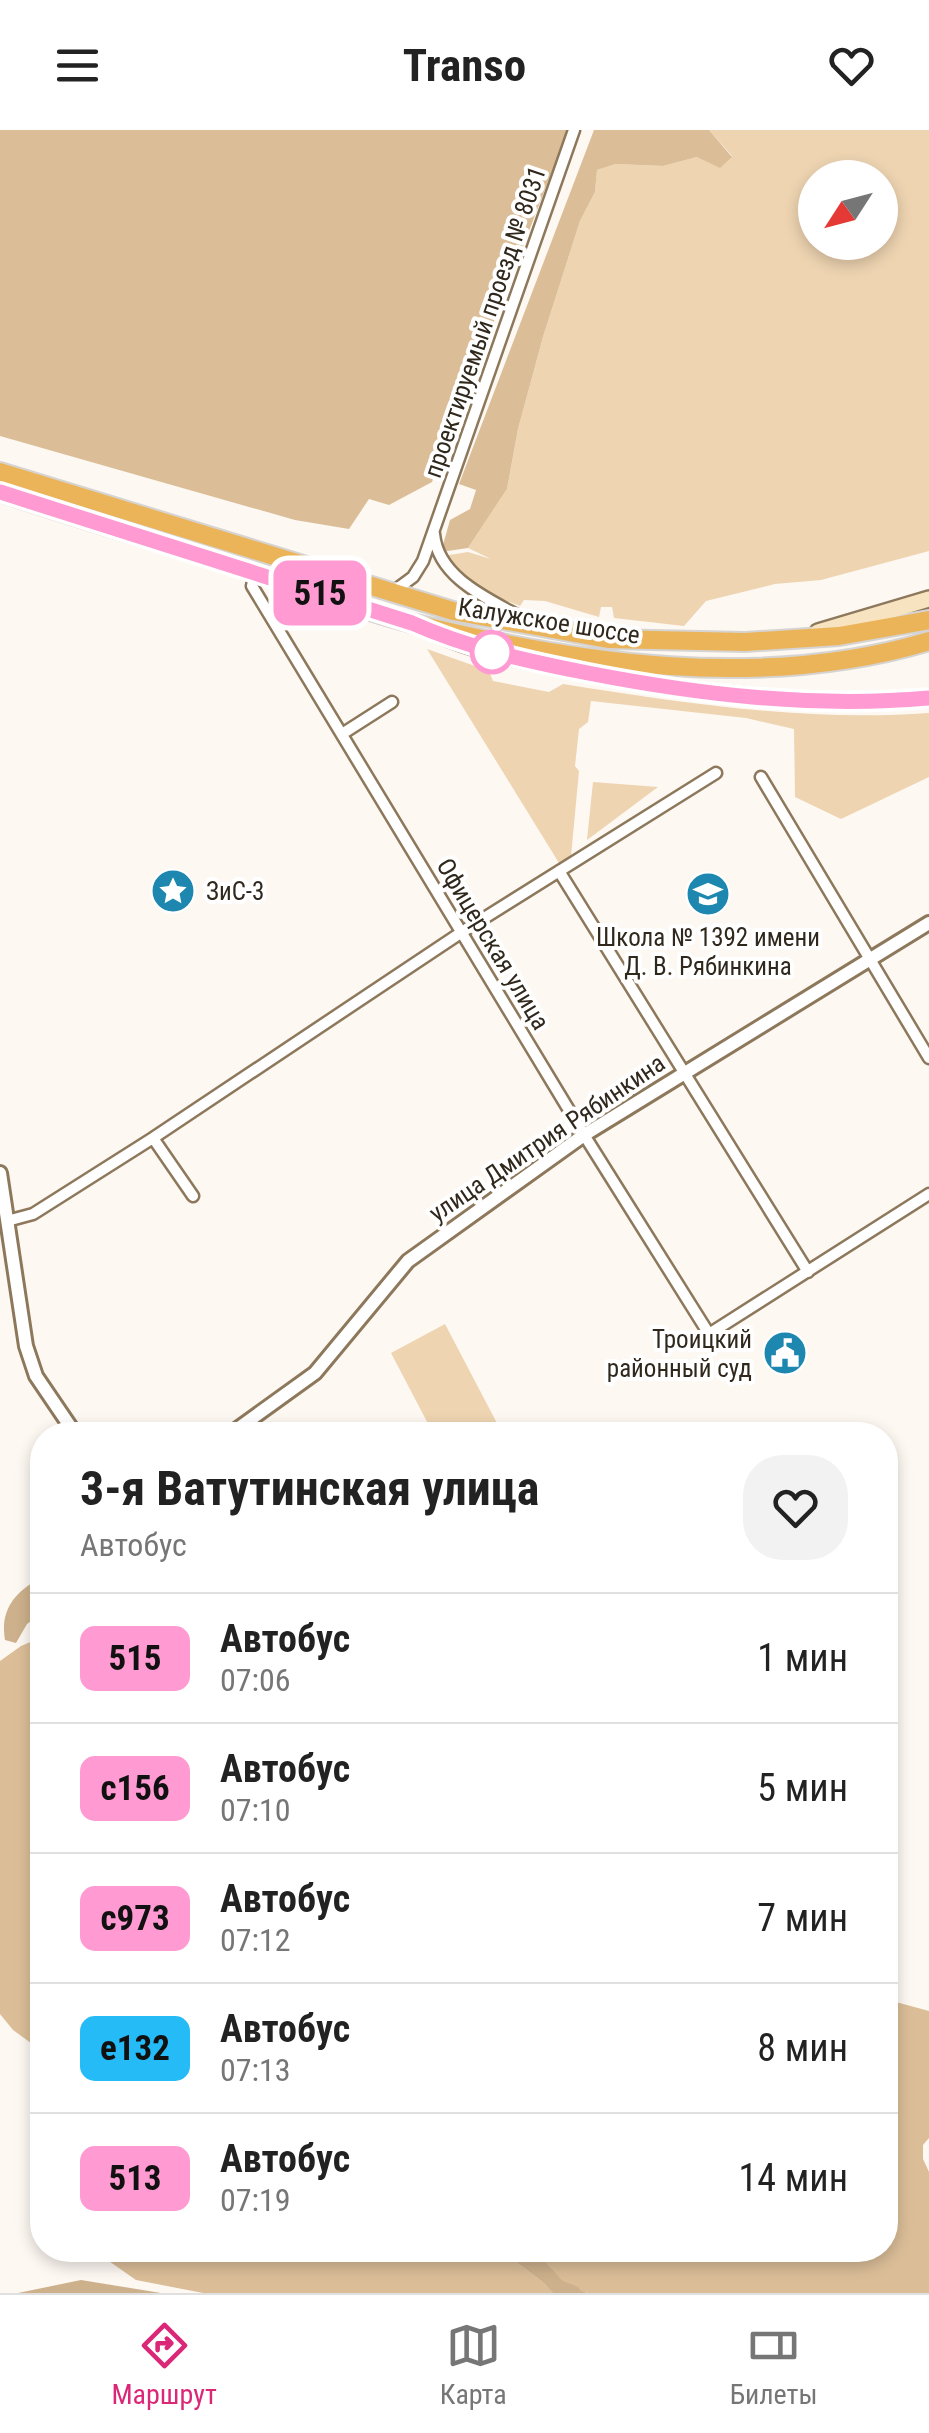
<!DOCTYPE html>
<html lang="ru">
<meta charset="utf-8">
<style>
:root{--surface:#fff;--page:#f2f2f2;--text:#222;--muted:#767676;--line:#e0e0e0;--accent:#db2777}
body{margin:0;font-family:"Roboto Condensed",sans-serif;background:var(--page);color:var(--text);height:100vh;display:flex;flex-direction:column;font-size:38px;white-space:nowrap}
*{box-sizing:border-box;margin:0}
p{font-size:32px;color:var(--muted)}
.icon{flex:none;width:55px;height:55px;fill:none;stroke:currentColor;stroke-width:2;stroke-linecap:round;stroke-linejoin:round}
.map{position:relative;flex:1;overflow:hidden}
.panel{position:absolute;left:30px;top:1292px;width:868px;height:840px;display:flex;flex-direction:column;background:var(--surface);border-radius:40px;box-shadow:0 5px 15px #0003}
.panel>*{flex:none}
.badge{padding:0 20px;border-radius:15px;font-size:35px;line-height:65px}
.needle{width:65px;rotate:234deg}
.fabs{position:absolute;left:798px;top:30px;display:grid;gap:20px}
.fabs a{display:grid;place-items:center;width:100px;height:100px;border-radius:50%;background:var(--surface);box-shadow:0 5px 15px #0003;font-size:50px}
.map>.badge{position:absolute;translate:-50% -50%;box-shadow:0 0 0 5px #fff}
.round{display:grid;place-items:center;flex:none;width:105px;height:105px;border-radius:40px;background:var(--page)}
.summary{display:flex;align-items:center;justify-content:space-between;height:170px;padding:0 50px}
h1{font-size:48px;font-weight:700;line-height:75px}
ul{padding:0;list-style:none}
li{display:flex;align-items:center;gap:30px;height:130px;padding:0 50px;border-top:2px solid var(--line)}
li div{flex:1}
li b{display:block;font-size:38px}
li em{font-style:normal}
li .badge{min-width:110px;font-weight:700;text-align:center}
header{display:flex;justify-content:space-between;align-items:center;height:130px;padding:0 50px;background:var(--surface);font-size:45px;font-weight:700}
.tab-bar{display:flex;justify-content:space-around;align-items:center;height:140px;border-top:2px solid var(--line);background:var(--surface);font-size:28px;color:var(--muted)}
.tab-bar a{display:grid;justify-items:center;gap:5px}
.tab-bar .on{color:var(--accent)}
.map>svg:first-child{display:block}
.green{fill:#eed4b1;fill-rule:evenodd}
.forest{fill:#dbbe98}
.water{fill:#cdb18c}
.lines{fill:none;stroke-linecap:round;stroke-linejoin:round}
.river{stroke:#cdb18c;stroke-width:15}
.minor-casing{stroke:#8d785c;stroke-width:15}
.tertiary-casing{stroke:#8d785c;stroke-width:18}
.secondary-casing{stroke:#8d785c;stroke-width:20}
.trunk-casing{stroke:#d6d4d2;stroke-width:22}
.minor{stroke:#fff;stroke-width:10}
.tertiary{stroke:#fff;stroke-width:12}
.secondary{stroke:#f8e3c1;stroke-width:15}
.trunk{stroke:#ecb458;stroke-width:18}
.line-casing{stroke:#fff;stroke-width:22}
.line{stroke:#ff9ad2;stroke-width:15}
.stop-dot{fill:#fff;stroke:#ff9ad2;stroke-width:5}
.labels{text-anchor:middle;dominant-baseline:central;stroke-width:8;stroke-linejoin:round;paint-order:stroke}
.street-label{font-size:25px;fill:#30281c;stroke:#fff}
.poi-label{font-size:25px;fill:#30281c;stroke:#fff;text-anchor:start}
</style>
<header><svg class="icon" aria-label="menu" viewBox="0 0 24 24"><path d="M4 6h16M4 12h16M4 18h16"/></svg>Transo<svg class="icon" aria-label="heart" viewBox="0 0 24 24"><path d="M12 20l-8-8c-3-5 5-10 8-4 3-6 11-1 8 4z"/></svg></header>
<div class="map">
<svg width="929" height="2163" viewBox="0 0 929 2163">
<rect width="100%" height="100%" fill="#fdf8f2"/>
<!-- green -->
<path class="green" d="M709 0H929V421L821 450 775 454 706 471 684 496 614 488 612 477H601L599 487 545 471 524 470 520 476 472 457 443 426 468 422 491 429 468 418 507 359 518 299 543 207 580 91 595 62 597 40 616 34 663 36 697 27 732 26ZM815 48H880V112H815Z
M427 519 489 541 493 551 549 562 563 554C683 573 806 592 929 583V647L841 689 795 667 794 599 746 588 591 571 588 592 579 599 575 636 579 641 571 726 559 733Z
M593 652 658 657 587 710Z
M445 1194 499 1297 483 1305H434L391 1223Z"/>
<!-- forest -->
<path class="forest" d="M0 0H568L432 352 389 375 369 369 349 399 295 390 0 306Z
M594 0H709L732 27 720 38 697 27 663 36 616 34 597 40 595 62 580 91 543 207 518 299 507 359 468 418 441 422 450 390 470 379 476 360 459 354Z
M42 1507V1921L13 1900 0 1884V1531L21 1516Z
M885 1869 929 1881V2008L923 2015V2029L929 2042V2163H587L566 2155 522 2120H885Z
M93 2120H500L557 2163H203L136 2150Z"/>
<!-- water -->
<path class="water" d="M37 1450H42V1483L27 1494 16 1513 5 1510C0 1481 14 1463 37 1450Z
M500 2120H522L566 2154 587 2163H557Z
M81 2150 161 2163H18Z"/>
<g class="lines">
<!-- river -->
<path class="river" d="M524 2120 558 2157 573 2163"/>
<defs>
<path id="minor" d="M434 404C438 449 491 470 526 490
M255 442 252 456 581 1000 709 1204 929 1064
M394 461 413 447 423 431 574 0
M342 604 392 572
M761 647 929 928
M559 741 808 1142
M153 1008 193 1066
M7 1091 33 1084 153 1008 462 802 716 643"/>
<path id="tertiary" d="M0 1043 26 1216 36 1246 76 1305
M229 1305 315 1243 408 1131 584 1005 929 793"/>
<path id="secondary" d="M818 502 929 469
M436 503C477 522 525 530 569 539 689 563 807 578 929 568"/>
<path id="trunk" d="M0 342 453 481 608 509 745 512 839 506 929 490
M0 362C84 390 169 415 253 441 306 458 358 480 412 493 577 534 763 561 929 511"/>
</defs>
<!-- minor casing -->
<use href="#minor" class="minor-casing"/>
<!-- tertiary casing -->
<use href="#tertiary" class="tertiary-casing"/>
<!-- secondary casing -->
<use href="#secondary" class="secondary-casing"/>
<!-- trunk casing -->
<use href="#trunk" class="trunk-casing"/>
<!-- minor -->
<use href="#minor" class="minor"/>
<!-- tertiary -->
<use href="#tertiary" class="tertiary"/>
<!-- secondary -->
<use href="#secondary" class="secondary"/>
<!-- trunk -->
<use href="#trunk" class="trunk"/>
</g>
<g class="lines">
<defs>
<path id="line" d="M0 362 412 493C468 518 527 531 588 543 701 565 814 578 929 568"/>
</defs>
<!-- line casing -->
<use href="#line" class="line-casing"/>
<!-- line -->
<use href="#line" class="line"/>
</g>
<!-- icons -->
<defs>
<symbol id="sight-disc" viewBox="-11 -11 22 22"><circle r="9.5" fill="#1d87af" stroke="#fff"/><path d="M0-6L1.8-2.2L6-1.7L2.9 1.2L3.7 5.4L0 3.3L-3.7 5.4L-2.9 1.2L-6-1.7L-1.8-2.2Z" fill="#fff"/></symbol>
<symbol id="school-disc" viewBox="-11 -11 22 22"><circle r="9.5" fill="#1d87af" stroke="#fff"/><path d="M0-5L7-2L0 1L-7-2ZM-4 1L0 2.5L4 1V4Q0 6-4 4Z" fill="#fff"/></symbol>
<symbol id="civic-disc" viewBox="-11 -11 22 22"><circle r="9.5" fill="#1d87af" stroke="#fff"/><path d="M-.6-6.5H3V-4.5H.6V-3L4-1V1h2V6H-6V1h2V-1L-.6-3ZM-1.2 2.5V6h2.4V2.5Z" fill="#fff"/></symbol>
</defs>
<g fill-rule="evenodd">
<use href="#sight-disc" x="148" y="736" width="50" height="50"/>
<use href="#school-disc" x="683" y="739" width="50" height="50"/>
<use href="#civic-disc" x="760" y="1198" width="50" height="50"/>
</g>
<!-- markers -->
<circle class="stop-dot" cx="492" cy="522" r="20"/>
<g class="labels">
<!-- street labels -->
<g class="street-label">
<text transform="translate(485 192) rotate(-71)">проектируемый проезд № 8031</text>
<text transform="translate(549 491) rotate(9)">Калужское шоссе</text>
<text transform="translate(493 814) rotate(59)">Офицерская улица</text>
<text transform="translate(547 1008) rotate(-34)">улица Дмитрия Рябинкина</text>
</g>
<!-- poi labels -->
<g class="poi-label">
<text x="206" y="761">ЗиС-3</text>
<text x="708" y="807" text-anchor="middle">Школа № 1392 имени<tspan x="708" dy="29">Д. В. Рябинкина</tspan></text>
<text x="752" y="1209" text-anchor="end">Троицкий<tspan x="752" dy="29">районный суд</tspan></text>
</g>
</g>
</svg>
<div class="fabs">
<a><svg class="needle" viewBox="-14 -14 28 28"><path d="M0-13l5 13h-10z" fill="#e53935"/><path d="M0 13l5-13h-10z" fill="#767676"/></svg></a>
</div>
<b class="badge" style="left:320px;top:463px;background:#ff9ad2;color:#111">515</b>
<section class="panel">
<div class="summary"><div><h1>3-я Ватутинская улица</h1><p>Автобус</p></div><a class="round"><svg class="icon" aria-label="heart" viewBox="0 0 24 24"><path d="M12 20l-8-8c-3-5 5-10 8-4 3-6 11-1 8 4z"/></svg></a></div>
<ul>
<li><span class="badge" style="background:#ff9ad2;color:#111">515</span><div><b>Автобус</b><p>07:06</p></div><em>1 мин</em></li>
<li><span class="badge" style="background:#ff9ad2;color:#111">с156</span><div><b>Автобус</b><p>07:10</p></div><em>5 мин</em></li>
<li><span class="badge" style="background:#ff9ad2;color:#111">с973</span><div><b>Автобус</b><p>07:12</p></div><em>7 мин</em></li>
<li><span class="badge" style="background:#25bbf7;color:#111">е132</span><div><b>Автобус</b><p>07:13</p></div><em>8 мин</em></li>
<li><span class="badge" style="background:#ff9ad2;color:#111">513</span><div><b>Автобус</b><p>07:19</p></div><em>14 мин</em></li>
</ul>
</section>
</div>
<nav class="tab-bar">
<a class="on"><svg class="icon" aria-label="directions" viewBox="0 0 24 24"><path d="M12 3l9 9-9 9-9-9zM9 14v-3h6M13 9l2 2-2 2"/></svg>Маршрут</a>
<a><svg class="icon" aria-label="map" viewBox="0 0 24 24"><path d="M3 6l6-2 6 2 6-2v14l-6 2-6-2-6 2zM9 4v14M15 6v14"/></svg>Карта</a>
<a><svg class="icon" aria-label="tickets" viewBox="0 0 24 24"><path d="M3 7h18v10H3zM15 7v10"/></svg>Билеты</a>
</nav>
